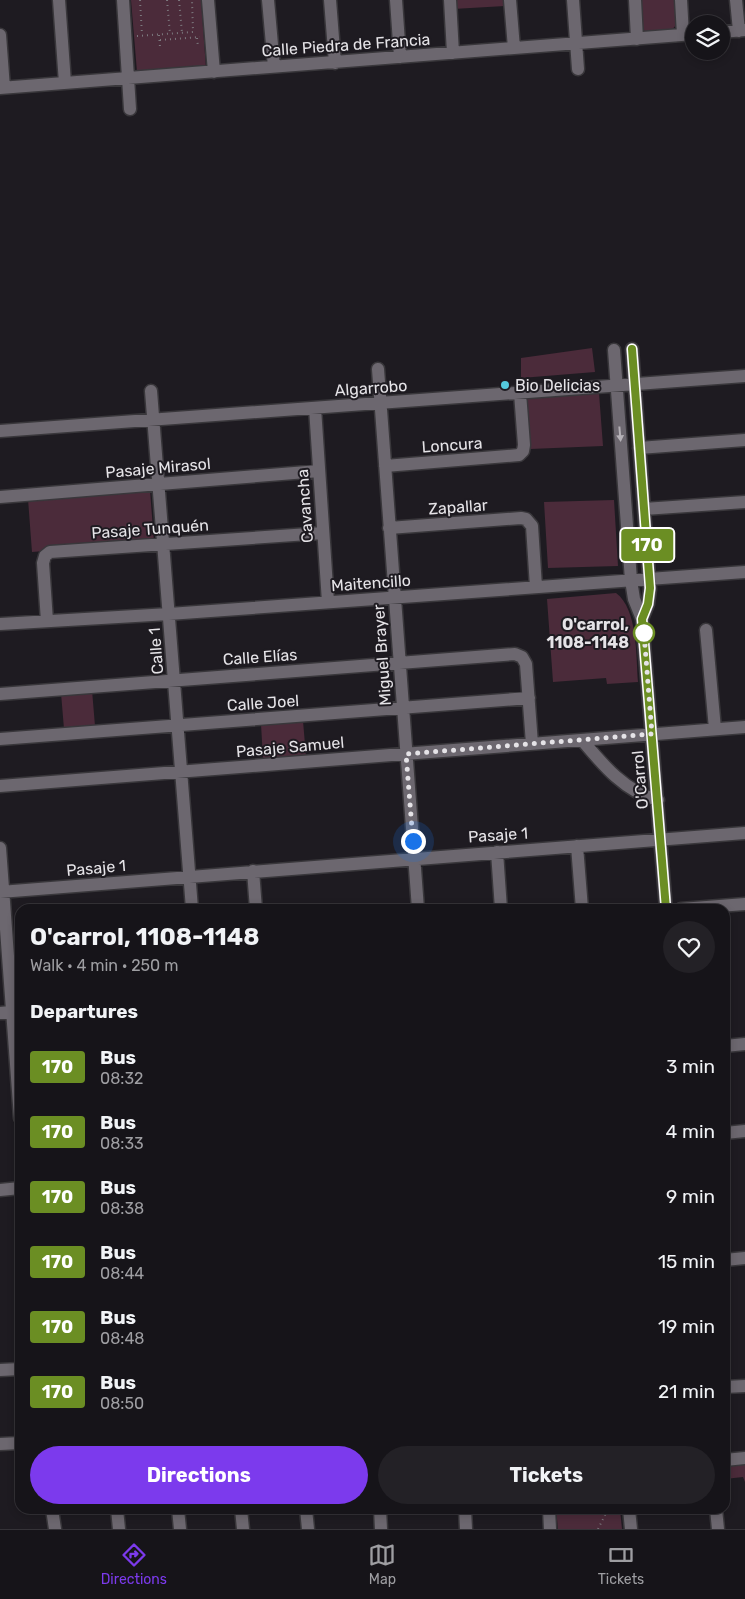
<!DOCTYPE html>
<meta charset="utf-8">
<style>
:root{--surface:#161419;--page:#232126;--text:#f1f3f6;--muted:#9e9ea2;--line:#353338;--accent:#7c3aed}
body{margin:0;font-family:Rubik,sans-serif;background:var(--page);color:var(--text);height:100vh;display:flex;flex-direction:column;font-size:19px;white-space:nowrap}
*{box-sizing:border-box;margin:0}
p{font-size:16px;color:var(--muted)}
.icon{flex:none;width:28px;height:28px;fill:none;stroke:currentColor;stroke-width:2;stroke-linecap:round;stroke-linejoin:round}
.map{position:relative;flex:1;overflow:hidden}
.sheet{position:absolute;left:15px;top:904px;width:715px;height:610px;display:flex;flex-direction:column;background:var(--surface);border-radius:15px;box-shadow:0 2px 8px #0003,0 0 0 1px var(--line)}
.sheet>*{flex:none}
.badge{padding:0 10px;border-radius:4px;font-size:18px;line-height:32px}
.controls{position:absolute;left:685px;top:15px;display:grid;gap:10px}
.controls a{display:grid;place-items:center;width:45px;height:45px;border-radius:50%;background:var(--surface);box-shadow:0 2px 8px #0003,0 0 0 1px var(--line);font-size:25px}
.you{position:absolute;width:25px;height:25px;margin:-12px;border:4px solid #fff;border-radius:50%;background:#1a73e8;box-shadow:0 0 0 8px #1a73e833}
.map>.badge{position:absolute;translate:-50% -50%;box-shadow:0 0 0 2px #fff}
h2{padding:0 15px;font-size:19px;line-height:45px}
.round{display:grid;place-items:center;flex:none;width:52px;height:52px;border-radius:26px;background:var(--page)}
.overview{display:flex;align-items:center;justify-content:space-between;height:85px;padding:0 15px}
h1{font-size:24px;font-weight:700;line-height:38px}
.button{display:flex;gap:10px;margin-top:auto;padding:10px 15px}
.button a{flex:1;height:58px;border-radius:30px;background:var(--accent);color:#fff;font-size:20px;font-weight:700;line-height:58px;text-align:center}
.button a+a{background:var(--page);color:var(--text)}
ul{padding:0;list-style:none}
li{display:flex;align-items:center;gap:15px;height:65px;padding:0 15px}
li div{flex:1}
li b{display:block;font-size:19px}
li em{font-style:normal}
li .badge{min-width:55px;font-weight:700;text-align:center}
.menu{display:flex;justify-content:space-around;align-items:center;height:70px;border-top:1px solid var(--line);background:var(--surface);font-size:14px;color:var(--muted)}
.menu a{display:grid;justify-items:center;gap:2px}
.menu .on{color:var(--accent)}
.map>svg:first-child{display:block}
.green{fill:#4b2b3a}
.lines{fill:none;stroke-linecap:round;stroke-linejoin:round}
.street-casing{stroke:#39373b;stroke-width:15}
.secondary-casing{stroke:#39373b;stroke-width:15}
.path{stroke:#7c797e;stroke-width:2;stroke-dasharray:1 4;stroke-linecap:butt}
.street{stroke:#6c676f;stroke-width:12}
.secondary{stroke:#6c676f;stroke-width:12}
.oneway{fill:#b5b1b7}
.line-casing{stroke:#fff;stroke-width:11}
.line{stroke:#6b8e23;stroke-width:8}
.walk{stroke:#e5e3e7;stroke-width:5;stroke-dasharray:0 9}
.poi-dot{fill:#54cadd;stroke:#1e1b21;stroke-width:2}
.stop-dot{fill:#fff;stroke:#6b8e23;stroke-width:2.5}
.labels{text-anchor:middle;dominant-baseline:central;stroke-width:4;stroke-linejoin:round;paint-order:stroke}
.street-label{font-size:16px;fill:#e5e3e7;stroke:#1e1b21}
.poi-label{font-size:16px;fill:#e5e3e7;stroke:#1e1b21;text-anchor:start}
.stop-label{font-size:16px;font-weight:bold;fill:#e5e3e7;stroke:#1e1b21;text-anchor:end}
</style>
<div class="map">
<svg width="745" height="1529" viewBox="0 0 745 1529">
<rect width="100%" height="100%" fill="#1e1b21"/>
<!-- green -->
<path class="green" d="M131 0H201L206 68 137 72Z
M452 0H505V6L453 9Z
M639 0H677L679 21 672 30 646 32 642 29Z
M592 348 595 372 521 378V358Z
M599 393 603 446 530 449 527 398Z
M150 490 154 542 32 552 28 499Z
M614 500 618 566 548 568 544 502Z
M616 593C638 609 636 657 638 682L607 684 606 678 553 682 547 599Z
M92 690 95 726 64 729 61 693Z
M303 721 306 756 263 759 261 724Z
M745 1463V1482L743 1477 725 1479V1464Z
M556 1509H620L622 1529H558Z"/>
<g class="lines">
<defs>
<path id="street" d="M59 0 65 83
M123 0 130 109
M208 0 214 72
M268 0 274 67
M330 0 335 63
M396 0 400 57
M450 0 453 53
M510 0 514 48
M573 0 578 69
M635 0 637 39
M681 0 683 35
M736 0 739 31
M721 32 745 30
M0 35 4 88
M0 88 694 34
M632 349 650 589 648 604 642 619
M614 350 631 580 634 599 642 619 666 909
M378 369 418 909
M151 391 192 909
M315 408 328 602
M0 431 745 376
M639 448 745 440
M385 466 519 455 523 451 524 445 520 393
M0 497 319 471
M644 509 745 502
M389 528 521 518 526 519 532 526 536 587
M47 621 43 563 45 556 50 552 323 533
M0 624 169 614 745 572
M706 630 715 729
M0 694 515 654 522 657 526 664 532 744
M0 739 529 698
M582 740C602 764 626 793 658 800
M0 786 745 727
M577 846 582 909
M0 848 20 1118
M497 852 501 909
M253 871 256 909
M0 892 745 833
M681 909 745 904
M0 1013 20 1011
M725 1046 745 1044
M725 1260 745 1258
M0 1370 20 1369
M725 1387 745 1386
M0 1444 20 1443
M725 1460 745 1458
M52 1509 55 1529
M117 1509 119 1529
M178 1509 180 1529
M241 1509 243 1529
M306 1509 308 1529
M380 1509 381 1529
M465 1509 466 1529
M549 1509 550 1529
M629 1509 631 1529"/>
<path id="secondary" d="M725 1133 745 1131
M0 1190 20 1188
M716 1509 718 1529"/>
</defs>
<!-- street casing -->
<use href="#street" class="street-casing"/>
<!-- secondary casing -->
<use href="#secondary" class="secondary-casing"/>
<!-- path -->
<path class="path" d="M140 0 142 35
M167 0 170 34
M179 0 182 33
M159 35 160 47
M137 36 193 32 192 0
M197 38 198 47
M160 40 200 37
M596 1509 605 1513
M598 1529 608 1509"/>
<!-- street -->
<use href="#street" class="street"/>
<!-- secondary -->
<use href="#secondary" class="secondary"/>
</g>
<!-- one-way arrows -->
<defs><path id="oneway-solid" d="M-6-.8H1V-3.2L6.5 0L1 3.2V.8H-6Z" transform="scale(1.25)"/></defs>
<use class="oneway" href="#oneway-solid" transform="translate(620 434) rotate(85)"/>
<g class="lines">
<defs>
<path id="line" d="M632 349 650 588 648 604 642 619 666 909"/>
</defs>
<!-- line casing -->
<use href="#line" class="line-casing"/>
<!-- line -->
<use href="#line" class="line"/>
<!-- walk -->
<path class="walk" d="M413 841 406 754 652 734 644 633"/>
</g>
<!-- markers -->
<circle class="poi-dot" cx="505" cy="385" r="5"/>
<circle class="stop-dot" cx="644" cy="633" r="10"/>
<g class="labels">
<!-- street labels -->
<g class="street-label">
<text transform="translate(346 45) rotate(-4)">Calle Piedra de Francia</text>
<text transform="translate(371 388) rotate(-4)">Algarrobo</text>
<text transform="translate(452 445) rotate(-4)">Loncura</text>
<text transform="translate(158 468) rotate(-5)">Pasaje Mirasol</text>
<text transform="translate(305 506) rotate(-94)">Cavancha</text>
<text transform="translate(458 507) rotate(-4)">Zapallar</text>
<text transform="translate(150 529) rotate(-4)">Pasaje Tunquén</text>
<text transform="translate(371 583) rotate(-4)">Maitencillo</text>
<text transform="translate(156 651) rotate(-94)">Calle 1</text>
<text transform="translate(382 655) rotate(-94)">Miguel Brayer</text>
<text transform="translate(260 657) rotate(-4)">Calle Elías</text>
<text transform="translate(263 703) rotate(-4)">Calle Joel</text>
<text transform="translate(290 747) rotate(-5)">Pasaje Samuel</text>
<text transform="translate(640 780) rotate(-95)">O'Carrol</text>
<text transform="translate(498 835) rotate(-4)">Pasaje 1</text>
<text transform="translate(96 868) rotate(-5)">Pasaje 1</text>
</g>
<!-- poi labels -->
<g class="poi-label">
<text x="515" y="385">Bio Delicias</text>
</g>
<!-- stop labels -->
<g class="stop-label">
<text x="629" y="624">O'carrol,<tspan x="629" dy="18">1108-1148</tspan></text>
</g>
</g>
</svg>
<div class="controls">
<a><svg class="icon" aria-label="layers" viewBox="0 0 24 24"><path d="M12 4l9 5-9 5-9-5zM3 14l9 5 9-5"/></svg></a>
</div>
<div class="you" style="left:413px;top:841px"></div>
<b class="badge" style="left:647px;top:545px;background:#6b8e23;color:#fff">170</b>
<section class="sheet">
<div class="overview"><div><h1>O'carrol, 1108-1148</h1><p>Walk · 4 min · 250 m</p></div><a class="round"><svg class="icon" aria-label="heart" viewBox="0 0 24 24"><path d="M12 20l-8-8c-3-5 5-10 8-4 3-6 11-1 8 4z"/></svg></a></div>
<h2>Departures</h2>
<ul>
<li><span class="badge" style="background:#6b8e23;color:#fff">170</span><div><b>Bus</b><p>08:32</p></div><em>3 min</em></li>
<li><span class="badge" style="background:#6b8e23;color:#fff">170</span><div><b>Bus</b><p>08:33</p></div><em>4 min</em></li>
<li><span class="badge" style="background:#6b8e23;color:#fff">170</span><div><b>Bus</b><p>08:38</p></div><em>9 min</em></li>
<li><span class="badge" style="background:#6b8e23;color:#fff">170</span><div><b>Bus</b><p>08:44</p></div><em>15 min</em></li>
<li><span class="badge" style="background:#6b8e23;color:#fff">170</span><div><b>Bus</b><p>08:48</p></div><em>19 min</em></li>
<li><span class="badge" style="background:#6b8e23;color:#fff">170</span><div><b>Bus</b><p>08:50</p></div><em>21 min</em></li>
</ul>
<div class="button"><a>Directions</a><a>Tickets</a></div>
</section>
</div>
<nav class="menu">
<a class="on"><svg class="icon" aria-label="directions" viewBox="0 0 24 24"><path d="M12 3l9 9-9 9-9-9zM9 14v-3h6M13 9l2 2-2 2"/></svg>Directions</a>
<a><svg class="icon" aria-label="map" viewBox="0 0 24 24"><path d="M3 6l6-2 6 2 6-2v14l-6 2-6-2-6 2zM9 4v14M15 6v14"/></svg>Map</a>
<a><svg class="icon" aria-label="tickets" viewBox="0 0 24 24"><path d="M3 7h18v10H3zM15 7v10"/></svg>Tickets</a>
</nav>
